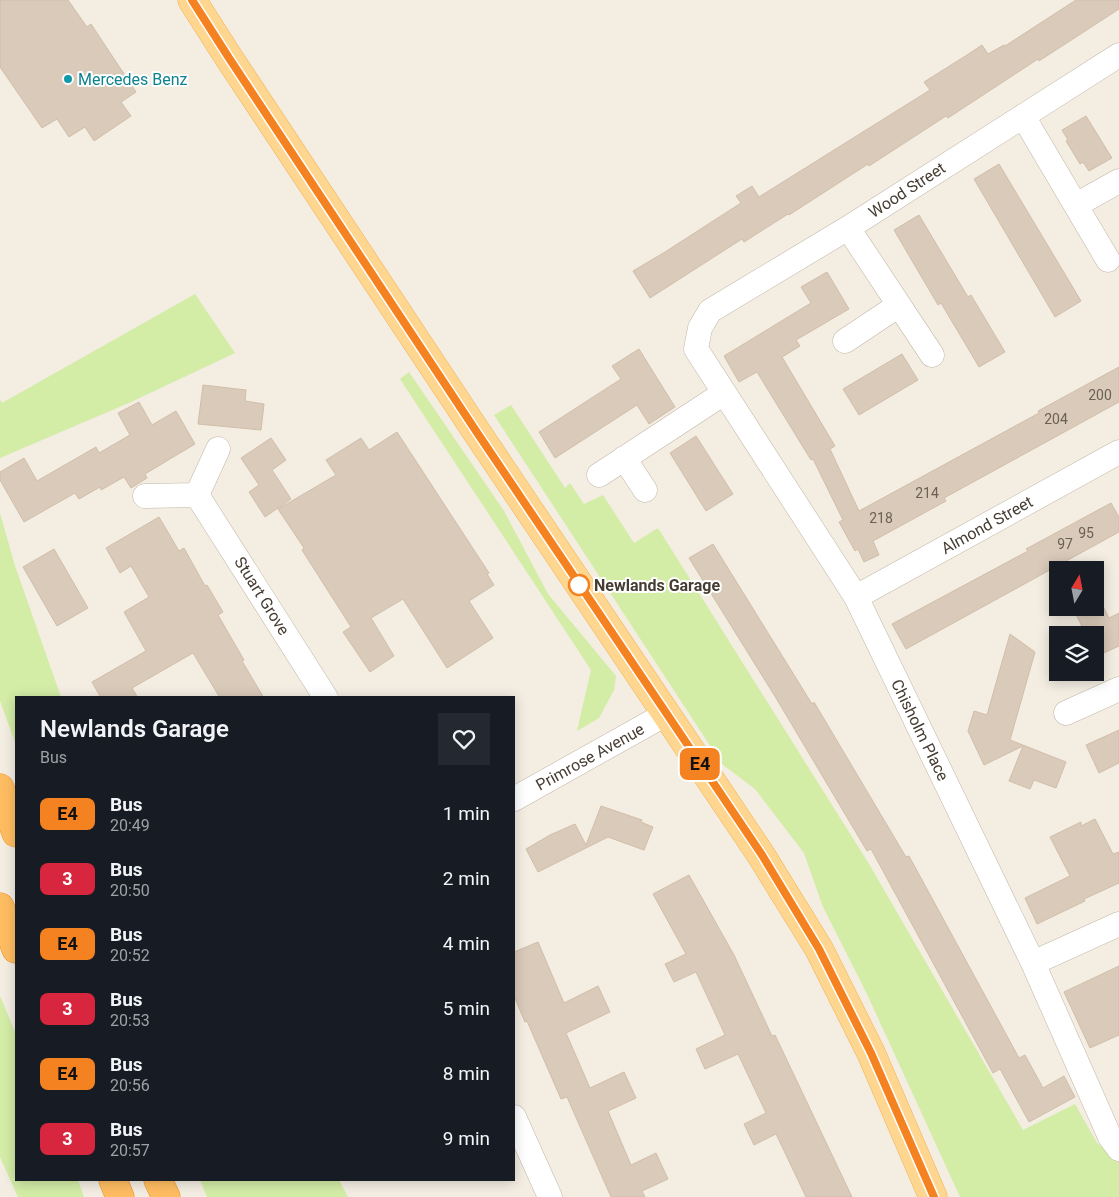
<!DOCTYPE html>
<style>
:root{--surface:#171b24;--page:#242831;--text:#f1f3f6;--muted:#9ea1a6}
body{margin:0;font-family:Roboto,sans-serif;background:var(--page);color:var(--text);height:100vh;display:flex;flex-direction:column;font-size:19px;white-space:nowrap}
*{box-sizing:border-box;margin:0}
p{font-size:16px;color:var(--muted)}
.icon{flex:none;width:28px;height:28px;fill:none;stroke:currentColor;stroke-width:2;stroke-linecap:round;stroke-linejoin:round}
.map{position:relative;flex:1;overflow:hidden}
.details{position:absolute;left:15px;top:696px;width:500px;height:485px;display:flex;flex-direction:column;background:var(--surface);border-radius:0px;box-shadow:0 2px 12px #0003}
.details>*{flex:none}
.badge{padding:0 10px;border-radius:8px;font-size:18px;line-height:32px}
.needle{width:32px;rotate:10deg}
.fabs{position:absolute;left:1049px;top:561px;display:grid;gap:10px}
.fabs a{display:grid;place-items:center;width:55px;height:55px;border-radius:0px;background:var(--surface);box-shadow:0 2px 12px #0003;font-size:25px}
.map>.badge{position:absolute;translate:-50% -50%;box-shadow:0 0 0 2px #fff}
.round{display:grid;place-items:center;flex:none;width:52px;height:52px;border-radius:0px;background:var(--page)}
.overview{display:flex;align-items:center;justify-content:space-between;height:85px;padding:0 25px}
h1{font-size:24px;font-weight:600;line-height:38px}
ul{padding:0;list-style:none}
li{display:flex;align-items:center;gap:15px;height:65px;padding:0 25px}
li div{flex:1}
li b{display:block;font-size:19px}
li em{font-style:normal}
li .badge{min-width:55px;font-weight:700;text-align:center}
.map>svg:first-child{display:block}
.green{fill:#d3eca6}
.building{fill:#d9caba;stroke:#d1bea9}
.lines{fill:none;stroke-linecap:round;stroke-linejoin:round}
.minor-casing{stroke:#c2b6a7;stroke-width:25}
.major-casing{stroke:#efb355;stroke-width:29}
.highway-casing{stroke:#ec9123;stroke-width:29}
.minor{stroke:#fff;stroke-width:24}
.major{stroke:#ffd690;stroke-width:28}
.highway{stroke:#ffbd62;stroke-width:28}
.line-casing{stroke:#fff;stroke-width:11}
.line{stroke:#f58220;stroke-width:8}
.culture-dot{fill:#0f9aa8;stroke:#fff;stroke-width:2}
.stop-dot{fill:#fff;stroke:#f58220;stroke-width:2.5}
.labels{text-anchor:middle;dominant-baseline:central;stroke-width:4;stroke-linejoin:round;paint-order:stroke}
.number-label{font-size:14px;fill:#6a6054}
.culture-label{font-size:16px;fill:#0d838f;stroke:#fff;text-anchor:start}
.street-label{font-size:16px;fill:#453c32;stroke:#fff}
.stop-label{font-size:16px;font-weight:bold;fill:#453c32;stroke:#fff;text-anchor:start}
</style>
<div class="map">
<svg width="1119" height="1197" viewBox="0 0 1119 1197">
<rect width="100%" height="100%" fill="#f3ede2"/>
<!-- green -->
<path class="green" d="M195 294 235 353 131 402 0 458V399L2 403Z
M409 372 504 511 548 594 616 676 614 690 599 718 577 731 591 670 400 379Z
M511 405 565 488 570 483 584 504 603 495 634 543 658 528 869 864 1023 1130 1075 1104 1097 1143 1119 1160V1197H960L867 994 823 907 804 853 755 789 722 764 494 415Z
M0 513 15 566 61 697 16 698V745L0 701Z
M0 996 16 1034V1180H78L84 1197H18L0 1157Z
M200 1180H339L348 1197H207Z"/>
<!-- building -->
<path class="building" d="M0 0H68L87 27 91 24 136 92 121 102 131 116 94 141 85 127 69 137 57 119 42 128 0 67Z
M1076 0H1119V9L1039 61 1038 59 948 118 946 116 869 166 868 164 789 215 788 214 744 242 742 239 650 298 633 271 665 252 741 203 736 196 752 186 759 197 930 90 924 82 967 55 982 45 988 54 1004 45 1005 46Z
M1086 116 1112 158 1089 171 1083 162 1080 164 1066 141 1068 140 1062 130Z
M999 164 1081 301 1055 317 974 179Z
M919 215 968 297 971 295 1005 352 979 367 941 303 938 305 894 230Z
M827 272 849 309 796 340 800 346 782 357 835 446 830 449 859 511 1039 413 1038 411 1119 367V402L944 498 946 501 873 541 879 555 864 562 858 549 855 551 839 522 843 520 813 459 811 460 757 372 739 382 724 356 811 303 801 287Z
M639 349 675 407 649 424 637 405 555 458 539 432 621 379 612 366Z
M902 354 918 380 859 415 843 389Z
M203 385 246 390 245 401 264 404 261 430 198 424Z
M139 402 152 425 176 411 195 444 145 474 147 478 131 488 124 477 101 490 100 487 79 499 75 493 24 522 0 480V472L24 458 37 481 96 447 99 453 130 435 118 413Z
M397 432 489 573 487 574 494 585 469 601 493 638 447 668 403 599 371 618 394 656 370 672 343 632 351 627 302 550 304 548 278 509 336 475 326 460 361 438 369 450Z
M696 436 733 494 706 511 670 453Z
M271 438 286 460 272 470 291 499 265 517 249 492 259 485 241 458Z
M1111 503 1119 517V532L906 649 892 624 1028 551 1026 549Z
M159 517 179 551 184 548 205 586 207 585 223 612 218 615 244 660 242 661 264 698H220L193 653 132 688 138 698H101L92 682 146 651 124 612 149 597 131 566 120 573 106 548Z
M713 544 812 704 814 702 906 857 909 856 1019 1058 1025 1055 1043 1088 1064 1076 1075 1097 1029 1122 1000 1069 993 1073 871 849 867 851 776 698 689 558Z
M54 549 88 608 57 626 23 567Z
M1095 590 1109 618 1119 613V646L1095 657V635H1086L1073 608H1095Z
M1010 634 1035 652 1010 740 1066 762 1056 788 1034 780 1030 789 1009 781 1023 746 984 765 968 731 974 711 987 715Z
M1119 730V763L1099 773 1086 745Z
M601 806 642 820 641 822 653 827 644 850 608 837 538 872 526 849 550 835 575 824 586 845Z
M1095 819 1113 854 1119 852V883L1084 899 1085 901 1037 924 1025 898 1070 876 1050 837 1081 822V826Z
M689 875 734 955 772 1036 775 1035 852 1197H806L776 1134 754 1145 744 1124 766 1113 738 1054 705 1069 696 1049 725 1035 696 972 674 982 665 964 686 954 653 894Z
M538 942 564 1003 598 986 610 1012 566 1033 590 1088 624 1072 636 1098 608 1111 631 1165 656 1153 668 1179 642 1191 645 1197H611L567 1097 561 1099 527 1021 525 1022 514 996V952Z
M1119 966V1035L1090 1048 1064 992Z"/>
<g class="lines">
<defs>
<path id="minor" d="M1119 55 848 228 710 311 700 328 696 349 856 597 1033 963 1110 1137 1119 1149
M1023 116 1108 260
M1076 205 1119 181
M848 228 932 355
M845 341 899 305
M624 458 645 490
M599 475 724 393
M197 495 326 698
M145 496 197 495 218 449
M856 597 1119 452
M1066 713 1119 689
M514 799 666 714
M1033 963 1119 924
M514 1117 550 1197"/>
<path id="major" d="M192 0 229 58 478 434 761 855 819 949 871 1053 933 1197"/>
<path id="highway" d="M0 788 16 833
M0 907 16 949
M113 1180 120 1197
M158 1180 166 1197"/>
</defs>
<!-- minor casing -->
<use href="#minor" class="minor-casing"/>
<!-- major casing -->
<use href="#major" class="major-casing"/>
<!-- highway casing -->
<use href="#highway" class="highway-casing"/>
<!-- minor -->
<use href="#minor" class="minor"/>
<!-- major -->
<use href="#major" class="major"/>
<!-- highway -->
<use href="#highway" class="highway"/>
</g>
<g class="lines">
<defs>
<path id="line" d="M192 0 229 58 478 434 762 855 819 949 871 1053 934 1197"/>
</defs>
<!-- line casing -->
<use href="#line" class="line-casing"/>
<!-- line -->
<use href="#line" class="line"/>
</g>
<!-- markers -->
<circle class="culture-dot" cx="68" cy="79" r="5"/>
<circle class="stop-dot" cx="579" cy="585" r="10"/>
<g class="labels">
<!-- number labels -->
<g class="number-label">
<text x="1100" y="395">200</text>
<text x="1056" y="419">204</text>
<text x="927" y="493">214</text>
<text x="881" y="518">218</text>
<text x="1086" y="533">95</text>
<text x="1065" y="544">97</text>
</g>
<!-- culture labels -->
<g class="culture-label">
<text x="78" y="79">Mercedes Benz</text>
</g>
<!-- street labels -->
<g class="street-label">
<text transform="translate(907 190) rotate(-33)">Wood Street</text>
<text transform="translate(987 525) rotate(-29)">Almond Street</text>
<text transform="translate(262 596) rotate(58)">Stuart Grove</text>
<text transform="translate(920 730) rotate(64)">Chisholm Place</text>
<text transform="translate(590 757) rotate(-29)">Primrose Avenue</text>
</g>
<!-- stop labels -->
<g class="stop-label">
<text x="594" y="585">Newlands Garage</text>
</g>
</g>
</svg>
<div class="fabs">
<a><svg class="needle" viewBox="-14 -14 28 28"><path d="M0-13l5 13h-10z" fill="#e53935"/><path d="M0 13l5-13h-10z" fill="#9ea1a6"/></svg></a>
<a><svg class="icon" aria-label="layers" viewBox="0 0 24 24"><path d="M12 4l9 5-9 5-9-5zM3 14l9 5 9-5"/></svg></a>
</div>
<b class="badge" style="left:700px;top:764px;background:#f58220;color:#111">E4</b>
<section class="details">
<div class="overview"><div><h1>Newlands Garage</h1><p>Bus</p></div><a class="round"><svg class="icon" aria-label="heart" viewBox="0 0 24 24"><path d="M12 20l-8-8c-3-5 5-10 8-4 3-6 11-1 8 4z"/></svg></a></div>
<ul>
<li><span class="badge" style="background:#f58220;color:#111">E4</span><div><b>Bus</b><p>20:49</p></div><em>1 min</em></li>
<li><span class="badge" style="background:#d7263d;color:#fff">3</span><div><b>Bus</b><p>20:50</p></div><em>2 min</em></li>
<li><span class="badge" style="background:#f58220;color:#111">E4</span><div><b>Bus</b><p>20:52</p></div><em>4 min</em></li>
<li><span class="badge" style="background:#d7263d;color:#fff">3</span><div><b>Bus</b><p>20:53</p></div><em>5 min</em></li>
<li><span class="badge" style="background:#f58220;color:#111">E4</span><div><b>Bus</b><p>20:56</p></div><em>8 min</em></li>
<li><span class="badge" style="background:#d7263d;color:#fff">3</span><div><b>Bus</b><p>20:57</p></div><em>9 min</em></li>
</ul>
</section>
</div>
